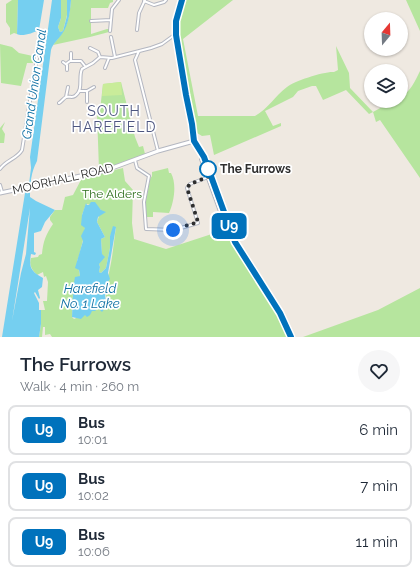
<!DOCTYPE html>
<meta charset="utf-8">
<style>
:root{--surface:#fff;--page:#f6f6f7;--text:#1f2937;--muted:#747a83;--line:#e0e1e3}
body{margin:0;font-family:Raleway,sans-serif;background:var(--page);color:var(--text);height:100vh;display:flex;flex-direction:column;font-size:15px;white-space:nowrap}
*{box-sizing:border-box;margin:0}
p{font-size:13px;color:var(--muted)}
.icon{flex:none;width:22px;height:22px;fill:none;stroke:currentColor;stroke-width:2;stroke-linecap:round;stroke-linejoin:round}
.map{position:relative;height:337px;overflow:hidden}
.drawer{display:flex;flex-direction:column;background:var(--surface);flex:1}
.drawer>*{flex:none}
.badge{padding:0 8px;border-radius:6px;font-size:14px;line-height:26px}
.needle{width:26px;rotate:19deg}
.buttons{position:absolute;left:364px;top:12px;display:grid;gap:8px}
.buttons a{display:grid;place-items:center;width:44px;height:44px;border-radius:50%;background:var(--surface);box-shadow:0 1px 3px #0004;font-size:20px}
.you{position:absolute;width:20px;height:20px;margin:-10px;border:3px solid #fff;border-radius:50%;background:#1a73e8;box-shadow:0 0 0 6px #1a73e833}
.map>.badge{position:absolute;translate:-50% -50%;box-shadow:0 0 0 2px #fff}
.round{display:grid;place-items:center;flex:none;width:42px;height:42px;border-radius:21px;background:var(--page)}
.head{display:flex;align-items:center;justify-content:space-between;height:68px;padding:0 20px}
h1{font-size:19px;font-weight:600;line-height:30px}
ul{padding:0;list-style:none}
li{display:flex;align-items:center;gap:12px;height:50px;margin:0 8px 6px;padding:0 12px;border:2px solid var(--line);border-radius:8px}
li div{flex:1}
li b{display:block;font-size:15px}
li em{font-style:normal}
li .badge{min-width:44px;font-weight:700;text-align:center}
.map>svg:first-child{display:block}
.green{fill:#b6e59e;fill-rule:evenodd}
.pitch{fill:#c9ec9a}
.water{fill:#75cff0;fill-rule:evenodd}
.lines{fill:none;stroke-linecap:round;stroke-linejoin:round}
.street-casing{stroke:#b4b7c1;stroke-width:4}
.secondary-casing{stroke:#b4b7c1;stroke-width:5}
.street{stroke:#fff;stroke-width:2}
.secondary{stroke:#fff;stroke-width:3}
.line-casing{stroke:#fff;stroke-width:9}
.line{stroke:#0072bc;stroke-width:6}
.walk{stroke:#2e2e2e;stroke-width:4;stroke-dasharray:0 7.2}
.stop-dot{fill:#fff;stroke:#0072bc;stroke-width:2}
.labels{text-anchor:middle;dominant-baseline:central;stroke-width:3.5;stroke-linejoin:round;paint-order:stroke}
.stop-label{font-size:12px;font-weight:bold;fill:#2e2e2e;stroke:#fff;text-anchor:start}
.street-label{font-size:12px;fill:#2e2e2e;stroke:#fff}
.park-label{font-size:12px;fill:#2c6e1b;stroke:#fff}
.water-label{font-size:13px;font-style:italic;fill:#0d6fa3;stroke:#fff}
.quarter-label{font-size:14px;letter-spacing:1px;fill:#4d5680;stroke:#fff}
</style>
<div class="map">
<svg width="420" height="337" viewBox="0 0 420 337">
<rect width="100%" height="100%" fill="#efe9e1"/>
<!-- green -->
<path class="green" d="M12 0H18L17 34 14 33 10 35V28L6 22V4Z
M61 0H67V15L63 31 60 32 58 27 61 18Z
M71 0H113V2L110 3 108 8H91V34L107 29H109V32L90 37 53 45C67 28 69 22 71 0Z
M184 0H233L183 39 198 116H255C268 109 275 96 287 87 294 81 325 71 334 72L338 70 336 46 349 73 350 88 373 112 393 101H401V97C411 91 415 81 420 71V178L380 120 376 122 373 112 369 114 346 90 323 100 316 86H312L298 91 293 97 265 111 273 126 281 123V126L214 155 210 135 202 136 197 133 178 40 179 38V16Z
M406 0H420V31Z
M0 44 12 47 19 53 33 56 36 58 33 63H27L21 86 1 83Z
M121 82 135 137 139 147 143 146 145 154 112 167 99 170 97 113 100 110 103 84Z
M5 122 2 129 5 134 4 143H0V154V128Z
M123 168 125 181 133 190 132 223 134 239 166 249 224 230H228L237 251 276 310 288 337H52L50 334 45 335V327H43L42 337H39L41 324V310H45L43 301H47L48 282 46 276 44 277 43 272 37 275C31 269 29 265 31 258L38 257 39 255 42 254C43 242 46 234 53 224L50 220V217L55 210H62L65 197 73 195 82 178ZM86 204 97 206 101 210 97 222 105 237 101 239 102 254 99 264 100 267 99 272 101 273 106 268 110 248V236L116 227C114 240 113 254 110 268 108 279 103 289 107 301L98 308 74 319 72 317 73 292H75L77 289 73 288 80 276 77 261 79 256 83 240 85 228 82 215Z
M168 168 169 173H171C177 184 174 202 169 213L153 212V217H146L145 205 150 179 152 176V172Z
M420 288V337H303L378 310Z"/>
<!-- pitch -->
<path class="pitch" d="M121 82 122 95 102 96 103 84Z"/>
<!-- water -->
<path class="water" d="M18 0H44L39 30C33 33 22 37 17 34Z
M52 0H61V18L58 27 60 32 63 31 67 16V0H71C70 12 69 24 62 34 58 40 53 43 51 50L37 161C31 172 30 184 30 197L36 201 55 210 45 222 41 231 34 233V252L36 253 35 255 31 254C29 267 30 271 43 278L42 287 38 290 40 298 39 299 35 292 34 293 39 303V310H41V324L39 337H2L25 193 29 184 31 168 30 157ZM30 208 26 254 21 273 12 321Z
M91 202H95L101 210 106 212 98 217 97 222 105 237 101 239 102 254 105 257 99 264 100 267 99 272 101 273 106 268 110 248V236L113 226 116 227 108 273 110 279 106 284 105 288 107 292 105 295C106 301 107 307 102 312L98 308 95 311H92L90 315 87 317 85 315 81 319 72 317 73 292H75L76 289 73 288 75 277 80 276 79 270 75 268 83 241 81 236 85 228 81 225 82 215 86 203 87 205H89Z"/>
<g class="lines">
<defs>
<path id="street" d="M144 1 154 5 164 2 166 0
M91 21 111 20
M137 30 139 13 145 0
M110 31 112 9 119 0
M111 37 115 57
M90 48 98 52 100 57
M139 51 135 60 158 151
M71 53V61
M100 57 112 58 151 48 162 44 173 36 177 35
M63 62 67 65V70
M66 64 70 61H81L85 66
M105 68 109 58
M80 91H87V102
M87 91 94 87
M66 97 68 87
M59 103C61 102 64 98 66 97 70 96 72 98 75 96 84 90 78 77 82 69L93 63 100 57
M204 157 201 159 222 217 225 226H229
M135 160 137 168 149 176 144 202 146 229 174 230 198 223 187 188 190 184 211 176
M0 169C6 160 17 159 22 150L37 58 36 55
M0 185 2 192"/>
<path id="secondary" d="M182 0 177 21V42L186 95 192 122 194 141 204 157 235 242 280 313 291 337
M0 193 104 171 158 151 194 141"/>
</defs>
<!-- street casing -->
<use href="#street" class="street-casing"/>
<!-- secondary casing -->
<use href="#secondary" class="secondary-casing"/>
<!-- street -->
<use href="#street" class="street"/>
<!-- secondary -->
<use href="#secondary" class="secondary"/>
</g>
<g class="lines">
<defs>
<path id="line" d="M182 0 176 21V35L186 95 192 124 194 141 204 157 235 242 280 313 291 337"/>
</defs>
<!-- line casing -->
<use href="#line" class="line-casing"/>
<!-- line -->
<use href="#line" class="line"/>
<!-- walk -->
<path class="walk" d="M173 230 198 222 187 188 190 184 210 176 208 169"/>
</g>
<!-- markers -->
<circle class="stop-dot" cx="208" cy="169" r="8"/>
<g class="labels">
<!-- stop labels -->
<g class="stop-label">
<text x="220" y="169">The Furrows</text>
</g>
<!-- street labels -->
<g class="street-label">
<text transform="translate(63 179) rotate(-13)">MOORHALL ROAD</text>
</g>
<!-- park labels -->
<g class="park-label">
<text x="112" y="194">The Alders</text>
</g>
<!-- water labels -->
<g class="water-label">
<text transform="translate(34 84) rotate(-82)">Grand Union Canal</text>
<text x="90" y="288">Harefield<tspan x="90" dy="15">No. 1 Lake</tspan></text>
</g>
<!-- quarter labels -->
<g class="quarter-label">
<text x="114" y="111">SOUTH<tspan x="114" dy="16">HAREFIELD</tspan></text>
</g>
</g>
</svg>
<div class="buttons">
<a><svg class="needle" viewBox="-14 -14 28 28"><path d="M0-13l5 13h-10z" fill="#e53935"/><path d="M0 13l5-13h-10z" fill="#747a83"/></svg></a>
<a><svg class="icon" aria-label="layers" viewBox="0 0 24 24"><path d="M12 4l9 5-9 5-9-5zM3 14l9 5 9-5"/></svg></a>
</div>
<div class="you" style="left:173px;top:230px"></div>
<b class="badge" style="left:229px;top:226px;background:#0072bc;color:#fff">U9</b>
</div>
<section class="drawer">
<div class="head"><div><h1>The Furrows</h1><p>Walk · 4 min · 260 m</p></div><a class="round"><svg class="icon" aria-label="heart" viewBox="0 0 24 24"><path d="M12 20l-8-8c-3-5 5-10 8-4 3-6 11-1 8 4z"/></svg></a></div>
<ul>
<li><span class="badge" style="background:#0072bc;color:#fff">U9</span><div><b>Bus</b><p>10:01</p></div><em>6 min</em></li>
<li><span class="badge" style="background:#0072bc;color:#fff">U9</span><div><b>Bus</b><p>10:02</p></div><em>7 min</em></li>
<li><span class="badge" style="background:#0072bc;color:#fff">U9</span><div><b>Bus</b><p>10:06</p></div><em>11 min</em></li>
</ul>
</section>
